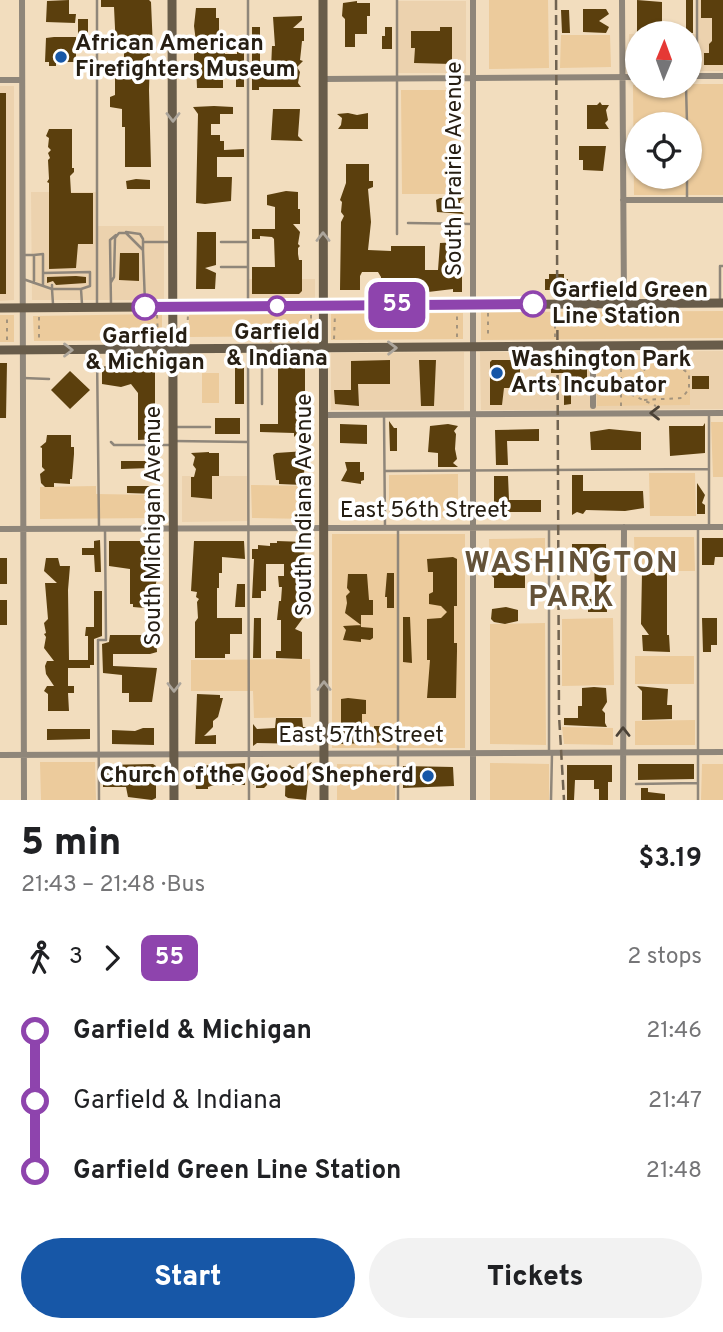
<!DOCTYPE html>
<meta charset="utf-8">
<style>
:root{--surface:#fff;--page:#f2f2f2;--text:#202124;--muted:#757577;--accent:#1757a7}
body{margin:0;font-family:Overpass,sans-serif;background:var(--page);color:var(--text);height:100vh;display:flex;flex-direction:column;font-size:26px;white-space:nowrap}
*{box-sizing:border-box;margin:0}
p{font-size:23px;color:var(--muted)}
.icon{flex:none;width:38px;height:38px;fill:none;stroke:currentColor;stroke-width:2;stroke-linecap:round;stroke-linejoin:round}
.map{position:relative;height:800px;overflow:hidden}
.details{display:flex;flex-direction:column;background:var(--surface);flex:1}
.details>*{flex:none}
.badge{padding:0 14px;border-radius:10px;font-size:24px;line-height:46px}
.needle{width:46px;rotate:1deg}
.fabs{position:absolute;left:625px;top:21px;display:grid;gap:14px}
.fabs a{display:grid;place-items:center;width:77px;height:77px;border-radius:50%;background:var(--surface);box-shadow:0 2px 5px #0004;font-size:35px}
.map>.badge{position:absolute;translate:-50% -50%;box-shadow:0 0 0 4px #fff}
.legs{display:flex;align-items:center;gap:10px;height:77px;padding:0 21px;font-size:23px}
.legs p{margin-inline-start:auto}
.summary{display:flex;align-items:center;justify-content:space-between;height:119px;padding:0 21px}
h1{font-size:38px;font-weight:800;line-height:52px}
.cta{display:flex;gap:14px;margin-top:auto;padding:14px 21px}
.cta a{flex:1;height:80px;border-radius:42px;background:var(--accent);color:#fff;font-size:28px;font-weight:800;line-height:80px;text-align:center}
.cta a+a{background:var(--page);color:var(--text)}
ul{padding:0 21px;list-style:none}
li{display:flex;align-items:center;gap:24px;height:70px;font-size:26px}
li i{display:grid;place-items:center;width:10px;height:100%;margin:0 9px;background:currentColor}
li i::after{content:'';width:18px;height:18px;margin:-9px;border:5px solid;border-radius:50%;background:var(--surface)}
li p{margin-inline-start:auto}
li:first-child i{background:linear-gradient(#0000 50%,currentColor 0)}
li:last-child i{background:linear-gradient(currentColor 50%,#0000 0)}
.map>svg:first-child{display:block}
.built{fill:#ecd2ae}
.green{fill:#eccb9c;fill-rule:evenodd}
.building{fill:#5b3f0d}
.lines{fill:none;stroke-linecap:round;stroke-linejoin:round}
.path{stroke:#a3937c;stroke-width:2;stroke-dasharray:3.5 5;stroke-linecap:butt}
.lane{stroke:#8f867a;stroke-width:2.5}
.street{stroke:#8f867a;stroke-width:6}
.secondary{stroke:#685c4a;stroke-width:9}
.rail{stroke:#706351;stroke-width:2.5;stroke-dasharray:10 5;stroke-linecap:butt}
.oneway{stroke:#aca59b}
.oneway2{stroke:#4b4237}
.line-1-casing{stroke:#fff;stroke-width:16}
.line-1{stroke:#8e44ad;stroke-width:10}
.poi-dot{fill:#1757a7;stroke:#fff;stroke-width:2.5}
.stop-1-dot{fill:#fff;stroke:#8e44ad;stroke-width:3.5}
.labels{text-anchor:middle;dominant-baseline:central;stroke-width:7;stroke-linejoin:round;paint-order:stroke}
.poi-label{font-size:23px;font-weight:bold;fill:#261e13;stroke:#fff;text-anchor:start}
.street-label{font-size:23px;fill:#261e13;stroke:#fff}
.stop-label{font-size:23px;font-weight:bold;fill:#261e13;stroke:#fff}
.district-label{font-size:30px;font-weight:bold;letter-spacing:2px;fill:#645238;stroke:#fff}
</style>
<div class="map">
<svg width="723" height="800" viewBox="0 0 723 800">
<rect width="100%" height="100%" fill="#f2ddbe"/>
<!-- built -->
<path class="built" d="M697 0H723V71H690V34H696Z
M397 1H466V73H397Z
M629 34H637V71H629Z
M0 86H14V300L0 301Z
M31 192H97V226H164V300H32Z
M248 279H315V299L248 300Z
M723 351V409L481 410 480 352Z
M464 352V410H331V353Z
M182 476H248V521L182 522Z"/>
<!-- green -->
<path class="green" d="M489 0H548L549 68 489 69Z
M561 35H610L611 67 560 68Z
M690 84H723V195H634L633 85ZM637 124H690V177H637Z
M401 90H456L459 194H402Z
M723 311V338L481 340V312Z
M312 313V336L189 337V314Z
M463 313V339L331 340V314Z
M162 314V340L34 341 33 316Z
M0 315H14V342H0Z
M597 359H690V405L597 406Z
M202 373H219V403H202Z
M711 422H723V477H713Z
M649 473H695L696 516H650Z
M458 474V518L389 517V475Z
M251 485 310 486V519L252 518Z
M96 486V494L157 495V518L40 519V487Z
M332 534H465V748H332Z
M634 537H694L695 571H635Z
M545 538V572L490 571 489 539Z
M613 618 614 685 562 686V619Z
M545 623 546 745 490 744V624Z
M635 656H694V684H635Z
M310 659 311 717 254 718 253 691H191V660Z
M695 720V745H635V721Z
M562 727 613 728V745L564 744Z
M40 762H95L96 800H41Z
M490 763 549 764V800H490Z
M337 764 395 765V800H337Z
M702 764H723V800H701Z"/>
<!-- building -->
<path class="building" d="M69 0V14H76L75 23 46 22 47 1Z
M101 0H149L151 2 153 49H151L150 55 149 90 151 167H125V127H122V109L110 107V97L115 95V70L124 69V49H116L114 7H101Z
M637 0 662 2V28H659V31L637 32Z
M686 0H693V33H686Z
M701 0H723V65H704V53H709V44L712 41V18H701Z
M357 1V3H370V16H367V34H355V47H345V19L342 16 343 3Z
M196 8H216V18H219V42H225V54H237V45H244V87H236V63H220L216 66V80H223V88H197L196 63H194V42H196L194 26Z
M583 9H606L609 14 599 21 609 27 606 33 583 32Z
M561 10H569L570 33H562Z
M302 16V20L293 28H304V41H302L301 51 300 60 303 61 297 67 300 72 298 83 301 87H259V90H252V27H260V69H271L272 46H275L273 17Z
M78 19H88V40H78Z
M385 27H392V49H382V36H385Z
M440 27H452V64L414 63 415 48H411V31H440Z
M54 37H76V62H56V66H49V62H45L46 38Z
M0 93H6V294H0Z
M600 102 602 105H609L606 110 608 120 605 123 609 129H587V105H597Z
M214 106 233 107V114H220V124H211V135H220V141H224V150L244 149V157H217V177H232L231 201 205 204 196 203 198 114 193 107Z
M273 109H300L298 136 303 141 271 140Z
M348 113 357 115 368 113V129H338L341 125 342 118 337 114Z
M49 129H72V168H74V172L70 176 71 193H93V244H78L76 268 49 269V183L47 182 49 179 48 160 50 158 48 153 51 150 48 147 49 138 46 136Z
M579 146H606L603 171 583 170V160H579Z
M346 164H369V181H373V187L368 189 371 222 368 250 391 251V246H425V270H438L440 243 462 242 459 249 462 251V260L459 263 462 265V292H453V289L428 292 381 290V277L378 272H362L360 276V290H340L341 222 344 216 341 212 342 202 340 200 346 183Z
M136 179 150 180V189H127L126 181Z
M286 191 298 192V209H300V224H293L300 232 298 244 300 246 298 248V254L299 260H302V291L299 294H252V267H275L274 239 272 237 260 236V239H252V229H275V207L267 205V195Z
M464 197 460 201V210L464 214 437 212 436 200 440 198Z
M197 232H216V265L205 268 216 273 215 289H196Z
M120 253H139V281L119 280Z
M549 274H564V280L568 279V290H545V279H549Z
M76 276 86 277V283L56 285 53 281 47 283V277Z
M587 359V383H571V404L564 405V373H551V363H561L565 360Z
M390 360V384H358L359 406 335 404 334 390H351V361Z
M419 360H436L434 406H421Z
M492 360H520V388H504L502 405H490V362Z
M235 362H244V404H235Z
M0 363H7L6 418H0Z
M119 363 142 365 155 363V439L138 440V393L131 384 121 387 102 384V367Z
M278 364H305V404H299V418H302L304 429 307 433H298L294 437V433L260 432V424H278Z
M70 371 90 390 70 409 51 390Z
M692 376H709V389H692Z
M215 418H240V434H215Z
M389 421 394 428H397V451H390Z
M705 423V453L670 456 669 426H703Z
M340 424 367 425V444L340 443Z
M448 424 458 426 454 431 456 434 455 449 457 459 453 463 458 467H438V453L428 452 430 426Z
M539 429V441H507L508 465H496L495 430Z
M609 429 641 432V450H591L590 432Z
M47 435H71V447H74V454L72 479H70V484L54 483V487H45L41 483 40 474 45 470 42 467V448L40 447 46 442Z
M306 451 303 485 279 484V480H276L273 455 276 453Z
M209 452V453H219V476H212V499L191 497V477H194L196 469 193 465 195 457 191 453Z
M121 461H150L151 468 121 469Z
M345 462H360V472H364V480L361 481V484L341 481 347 470Z
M572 475H583V491H643L644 508 625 511 586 510 583 514 577 512 572 515Z
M494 476H508L509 500H541V512H494Z
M697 483 705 495 702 503 705 505V514H697Z
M127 486H152L157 494 127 493Z
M702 538H723V557H715L714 565H702Z
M100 540 101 572H95L94 555H82V548H94V541Z
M109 541H157L155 570 157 572 154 575 157 579 155 587 156 609 133 607V604H130V569L109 566Z
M194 541H244L245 559 222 557V573H219V588H217V618H242V634H230V654H225V658H195V622L198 618 197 602 199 599 196 597 197 592 191 591Z
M277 541 305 542 302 611 299 614 303 618 295 629 302 632V659L276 658V651H281V620H277L279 601H281L282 587H279L278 576H284V564H266V591H261V598H252L254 559H252V549H258V545L270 546V543H277Z
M572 544H606L607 612H588V599H595L594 554H572Z
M453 557 457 559V606H454V643H457V651L456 698H427L430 660H427V619L441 618 447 612 441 606 429 604V594L433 592V572H428L427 559Z
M0 558H7V584H0Z
M46 558H58L60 566H70L68 590 69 660H88V636H85L86 627H94V591H102V636L94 639V665H90V668H68V686H74V693H68L69 711H48V694L44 691 47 686H54L46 674 45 666 47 661H54L44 648 46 637 44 634 46 633 44 623 48 619 45 583H57L44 571Z
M387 573H394V608H387V597H385Z
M489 573H525V588H494V578Z
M642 573H654L657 576 660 573H667V635H669L670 652 643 651 642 635H649L641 624Z
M348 574H367L369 600H373V615H361V627L373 628V638L370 640 361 639V642L343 640 346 630 343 626 361 625 345 613 347 603 346 596 350 592 347 588Z
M237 584H245V607H235Z
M0 600H7V625H0Z
M506 607 518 610V621L505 624 494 622 491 619 492 609Z
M403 617H410L412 663 403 662Z
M254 618H261V658H253Z
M702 618H717V645H711V652H703Z
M110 635H156L157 652 150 654H113V666L157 668 152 702H129V693H122V675L103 673 102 644 109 642Z
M637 686 668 689 667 705H672V719L642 720V691Z
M594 687 606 688 607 702 602 710 605 713V723L607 727 564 725V718H578V706H582V688Z
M197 694 220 695V698H223L218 717 213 721V727L204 736 216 735V744H195Z
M348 698 366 700V714H362V729H374V726H394V742L341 744V699Z
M276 718H302L303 727H309L306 731 307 744 257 743 253 746V724L257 729 275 728Z
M143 728H154V745L112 744V730L135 731Z
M47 729H90V739L47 740Z
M312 762 306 771V779L308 781 306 800 288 798 285 796 286 767 290 765 292 767H301Z
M245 763V785H214L208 787V789H196L194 766Z
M153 764 156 766V798L152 800 128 797 126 787H103V765Z
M269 764 267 785 264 788H256V785H253V766L264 767Z
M638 764H694V779L638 780Z
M567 765H612V782H608V800H599V789H594V780H575L574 800H567Z
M403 766 453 767 454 786 403 788Z
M641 788H648V792L665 794V800H641Z"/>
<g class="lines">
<!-- path -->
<path class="path" d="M555 290V292
M488 313V337
M157 315 158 338
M311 315V336
M39 317V340
M187 337 188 314
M457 337V312
M555 337V312
M334 339 335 314
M7 340V317
M621 357V361L642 373
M648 361 680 367 682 357
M600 380 656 406
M632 393 648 363V357
M644 400 682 398 689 389V374L680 367
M621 406V361"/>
<!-- lane -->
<path class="lane" d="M97 0V304
M248 0V303
M397 0V234
M697 0V76
M686 86 687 124
M687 177V200
M408 223 473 224
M126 232 140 234 143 239V250
M143 242H171
M221 242H248
M23 255H34V281
M34 255 43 254V285
M221 267H248
M43 273 90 272V286L81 289
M23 279 52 289 53 304
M111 282 114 277 115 238 119 233H126L143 250 145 303
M52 285V289H81L82 304
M720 300V266H723
M111 305 110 240 116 235
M248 352 249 800
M97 353 99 528
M23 378 49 379
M262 404V352
M384 415 385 527
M709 415V527
M176 427H210
M174 441 248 442
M111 442 114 445H169
M385 471 709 469
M698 527V800
M549 528V752
M398 530V800
M636 784 698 783
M99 800 98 640H106L105 530
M551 800 552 753"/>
<!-- street -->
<path class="street" d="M22 0 24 800
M473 0V800
M622 0 624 304
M690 76H723
M323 79 637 77
M0 80H22
M623 200H723
M593 406V357
M324 415 723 413
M0 529 723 527
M0 755 723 752
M623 800 624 527"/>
<!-- secondary -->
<path class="secondary" d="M172 0 174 800
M323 0 324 800
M0 308 723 303
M0 350 723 345"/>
<!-- rail -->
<path class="rail" d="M556 0 559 715 564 800"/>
</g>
<!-- one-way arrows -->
<defs><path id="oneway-chevron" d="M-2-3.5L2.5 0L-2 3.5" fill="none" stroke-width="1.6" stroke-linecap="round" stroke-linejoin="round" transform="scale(1.75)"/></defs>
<g class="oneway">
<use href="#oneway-chevron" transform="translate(173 117) rotate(90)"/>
<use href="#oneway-chevron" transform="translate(323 237) rotate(-90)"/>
<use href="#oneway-chevron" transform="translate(392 348) rotate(-1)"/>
<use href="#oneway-chevron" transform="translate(68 350)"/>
<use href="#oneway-chevron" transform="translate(324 686) rotate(-90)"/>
<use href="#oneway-chevron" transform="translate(174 687) rotate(90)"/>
</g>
<g class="oneway2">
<use href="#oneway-chevron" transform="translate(655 413) rotate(180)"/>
<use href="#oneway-chevron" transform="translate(623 732) rotate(-90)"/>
</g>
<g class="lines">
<defs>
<path id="line-1" d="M145 307 533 304"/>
</defs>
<!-- line-1 casing -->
<use href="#line-1" class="line-1-casing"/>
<!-- line-1 -->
<use href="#line-1" class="line-1"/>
</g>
<!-- markers -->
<g class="poi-dot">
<circle cx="61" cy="57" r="7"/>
<circle cx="497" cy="373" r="7"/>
<circle cx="428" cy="776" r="7"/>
</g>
<g class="stop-1-dot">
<circle cx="533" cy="304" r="12"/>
<circle cx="277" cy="306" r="9"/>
<circle cx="145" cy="307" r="12"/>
</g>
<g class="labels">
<!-- poi labels -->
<g class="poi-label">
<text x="75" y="44">African American<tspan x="75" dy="26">Firefighters Museum</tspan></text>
<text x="511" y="360">Washington Park<tspan x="511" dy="26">Arts Incubator</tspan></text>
<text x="414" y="776" text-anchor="end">Church of the Good Shepherd</text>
</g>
<!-- street labels -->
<g class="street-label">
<text transform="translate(455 169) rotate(-90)">South Prairie Avenue</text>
<text transform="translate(305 505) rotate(-90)">South Indiana Avenue</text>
<text x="424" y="511">East 56th Street</text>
<text transform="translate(154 526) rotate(-90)">South Michigan Avenue</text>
<text x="361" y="736">East 57th Street</text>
</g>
<!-- stop labels -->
<g class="stop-label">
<text x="552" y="291" text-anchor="start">Garfield Green<tspan x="552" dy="26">Line Station</tspan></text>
<text x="277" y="333">Garfield<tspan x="277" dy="26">&amp; Indiana</tspan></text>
<text x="145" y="337">Garfield<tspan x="145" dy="26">&amp; Michigan</tspan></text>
</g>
<!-- district labels -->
<g class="district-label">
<text x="572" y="564">WASHINGTON<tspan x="572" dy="34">PARK</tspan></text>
</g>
</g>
</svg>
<div class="fabs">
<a><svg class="needle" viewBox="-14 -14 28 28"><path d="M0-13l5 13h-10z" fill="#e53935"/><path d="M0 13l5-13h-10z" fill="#757577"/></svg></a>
<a><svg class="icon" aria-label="locate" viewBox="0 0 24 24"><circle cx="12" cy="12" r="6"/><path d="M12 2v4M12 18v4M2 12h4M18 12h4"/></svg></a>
</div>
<b class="badge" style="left:397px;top:305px;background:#8e44ad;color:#fff">55</b>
</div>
<section class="details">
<div class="summary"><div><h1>5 min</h1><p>21:43 – 21:48 · Bus</p></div><b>$3.19</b></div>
<div class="legs"><svg class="icon" aria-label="walk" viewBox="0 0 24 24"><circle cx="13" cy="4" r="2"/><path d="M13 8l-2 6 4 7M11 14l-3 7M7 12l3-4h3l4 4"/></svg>3<svg class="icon" aria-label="forward" viewBox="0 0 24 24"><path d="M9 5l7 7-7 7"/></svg><b class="badge" style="background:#8e44ad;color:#fff">55</b><p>2 stops</p></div>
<ul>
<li><i style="color:#8e44ad"></i><b>Garfield &amp; Michigan</b><p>21:46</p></li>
<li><i style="color:#8e44ad"></i><span>Garfield &amp; Indiana</span><p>21:47</p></li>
<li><i style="color:#8e44ad"></i><b>Garfield Green Line Station</b><p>21:48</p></li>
</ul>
<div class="cta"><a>Start</a><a>Tickets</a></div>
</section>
